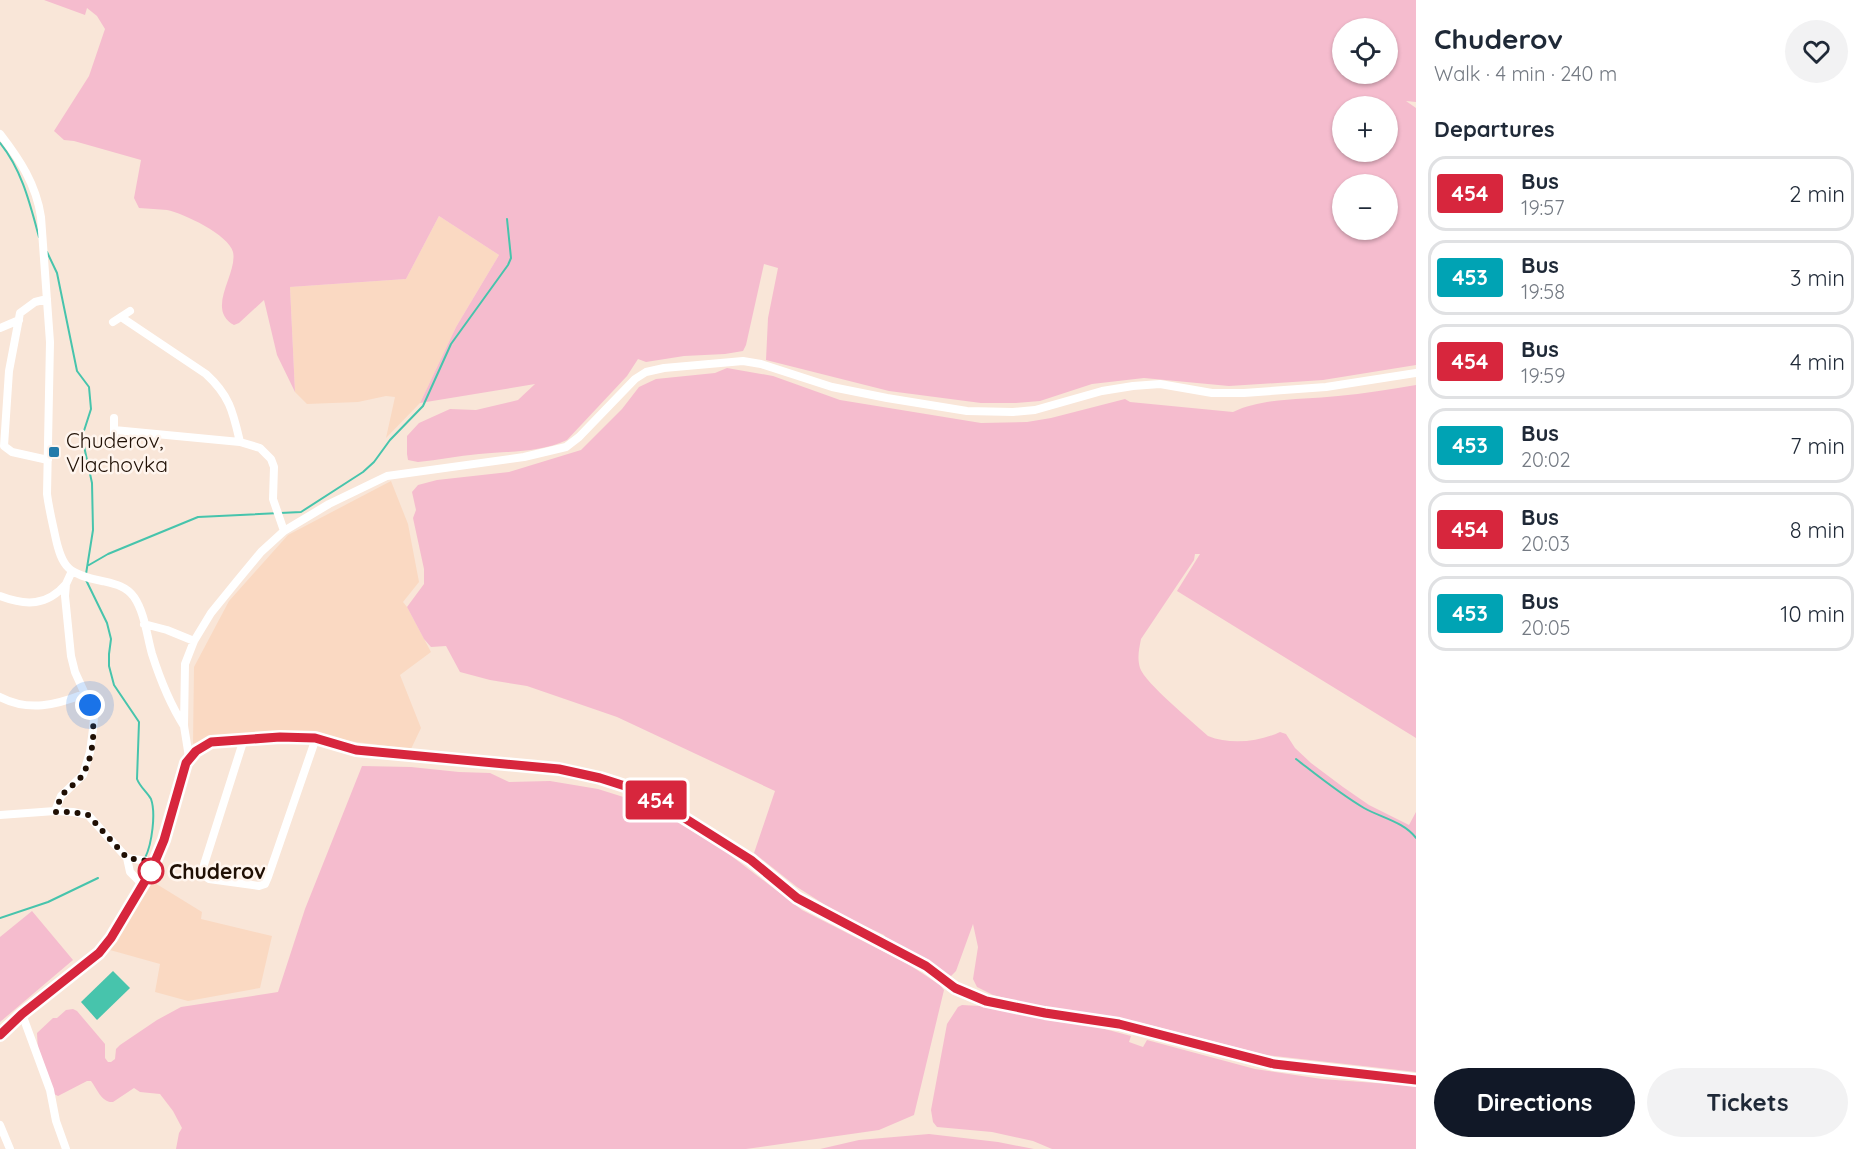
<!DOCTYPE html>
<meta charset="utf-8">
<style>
:root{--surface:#fff;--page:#f2f2f3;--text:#1f2937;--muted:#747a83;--line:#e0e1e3;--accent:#111827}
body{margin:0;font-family:Quicksand,sans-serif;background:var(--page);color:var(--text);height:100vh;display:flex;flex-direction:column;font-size:22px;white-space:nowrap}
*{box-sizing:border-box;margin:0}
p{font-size:20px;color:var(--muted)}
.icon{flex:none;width:33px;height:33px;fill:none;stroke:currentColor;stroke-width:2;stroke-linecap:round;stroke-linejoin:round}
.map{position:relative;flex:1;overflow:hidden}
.side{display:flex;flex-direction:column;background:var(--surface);width:450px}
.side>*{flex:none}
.badge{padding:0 12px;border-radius:4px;font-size:21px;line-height:39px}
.controls{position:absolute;left:1332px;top:18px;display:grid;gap:12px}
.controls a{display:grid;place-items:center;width:66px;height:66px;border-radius:50%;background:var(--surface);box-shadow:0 2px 4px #0004;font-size:30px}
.you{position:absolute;width:30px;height:30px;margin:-15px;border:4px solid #fff;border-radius:50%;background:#1a73e8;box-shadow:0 0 0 9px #1a73e833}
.map>.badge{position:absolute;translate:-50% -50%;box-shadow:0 0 0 3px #fff}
h2{padding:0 18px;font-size:22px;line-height:54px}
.round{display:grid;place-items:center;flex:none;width:63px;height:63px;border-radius:32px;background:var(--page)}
.overview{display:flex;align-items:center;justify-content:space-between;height:102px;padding:0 18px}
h1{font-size:28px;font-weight:800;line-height:45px}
.button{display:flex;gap:12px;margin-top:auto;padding:12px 18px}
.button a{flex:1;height:69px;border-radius:36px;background:var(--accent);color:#fff;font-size:24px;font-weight:800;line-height:69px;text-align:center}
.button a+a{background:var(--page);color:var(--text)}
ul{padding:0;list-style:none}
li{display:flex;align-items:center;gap:18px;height:75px;margin:0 12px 9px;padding:0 6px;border:3px solid var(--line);border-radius:18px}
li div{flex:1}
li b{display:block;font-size:22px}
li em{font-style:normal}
li .badge{min-width:66px;font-weight:700;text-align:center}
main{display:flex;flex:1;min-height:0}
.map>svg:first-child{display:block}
.built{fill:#fad9c2}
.green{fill:#f5bcce;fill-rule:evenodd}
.water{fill:#47c4ac}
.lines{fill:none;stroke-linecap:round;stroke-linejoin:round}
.stream{stroke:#47c4ac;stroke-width:2}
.minor{stroke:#fff;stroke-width:8}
.line-casing{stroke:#fff;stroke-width:14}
.line{stroke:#d7263d;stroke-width:9}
.walk{stroke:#1f0f04;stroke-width:6;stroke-dasharray:0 10.8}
.poi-dot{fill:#247baa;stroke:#fff5ee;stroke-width:2}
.stop-dot{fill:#fff;stroke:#d7263d;stroke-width:3}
.labels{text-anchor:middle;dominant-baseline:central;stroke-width:5;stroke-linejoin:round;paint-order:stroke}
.poi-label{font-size:21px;fill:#1f0f04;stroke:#fff5ee;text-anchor:start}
.stop-label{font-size:21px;font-weight:bold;fill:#1f0f04;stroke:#fff5ee;text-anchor:start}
</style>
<main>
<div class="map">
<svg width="1416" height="1149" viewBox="0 0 1416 1149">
<rect width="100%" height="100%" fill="#f9e6d8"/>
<!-- built -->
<path class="built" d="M439 216 499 255 456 327 420 403 386 438 395 397 386 396 358 402 307 404 295 392 290 287 406 279Z
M391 481 408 524 419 582 403 602 407 607 431 652 400 675 421 728 411 749 286 733 214 736 193 744 194 667 229 601 288 535Z
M150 880 202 912 201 919 272 936 260 988 188 1001 155 992 160 964 110 950Z"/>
<!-- green -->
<path class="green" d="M44 0H1416V102L1406 101 1416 108V365L1323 380 1229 386 1144 378 1092 384 1040 401 1016 403H981L889 391 766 360 768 318 778 268 764 264 746 345 743 351 725 354 684 356 646 362 638 359 627 376 567 440C539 453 509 451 479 454 458 456 438 460 418 462L408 460 407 454V436L419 423 450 409 476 410 518 400 535 384 420 403 456 327 499 255 439 216 406 279 290 287 295 392 277 355 264 300 239 323 234 325C205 309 238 274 233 252 229 235 183 213 167 210 158 209 149 209 139 208L134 198 141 160 74 141 64 140 54 131 89 76 105 29 97 16 87 8 85 15ZM1342 28H1388V74H1342ZM1342 106H1388V152H1342ZM1342 184H1388V230H1342Z
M727 368 773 376 840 400 981 423 1027 422 1051 418 1125 399 1130 402 1233 412C1265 397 1304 400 1338 396 1364 394 1390 389 1416 385V738L1177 591 1200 554H1195L1194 560 1141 639C1139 649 1137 658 1140 668 1145 683 1194 723 1208 736 1230 745 1259 742 1280 732L1286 734 1295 748 1311 763 1343 787 1369 805 1409 825 1416 812V1072L1266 1055 1138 1022 1033 1005 993 995 977 987 973 979 978 947 973 924 956 971 951 976 887 940 884 935 841 915 797 887 754 853 775 791 617 717 527 686 490 680 460 672 446 646 431 647 424 639 407 607 424 584V569L413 518 416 510 412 492 418 485 437 480 509 472 581 450 622 409 639 387 656 379 715 373Z
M362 766 411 767 459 772 490 773 509 782 550 781 598 789 633 800 659 811 725 851 802 910 908 964 940 985 944 990 914 1115 879 1130 746 1149H176L179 1133 182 1128 173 1111 160 1094 140 1092 134 1088 113 1102C102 1103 97 1089 91 1081H87L58 1096 52 1093 38 1053 37 1033 53 1018H57L66 1010 73 1009 77 1011 105 1044V1058L108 1062H111L115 1059 116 1049 120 1045 157 1020 181 1007 278 992 305 909Z
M32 911 73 960 0 1022V937Z
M962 1005 997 1007 1101 1028 1131 1036 1129 1042 1143 1047 1147 1040 1255 1069 1322 1079 1416 1086V1149H1052L1033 1141 992 1132 937 1127 933 1122 931 1110 947 1024 958 1007Z
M929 1134 998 1142 1034 1149H820L859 1140Z"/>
<!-- water -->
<path class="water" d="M113 971 130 988 97 1020 81 1002Z"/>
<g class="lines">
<!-- stream -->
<path class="stream" d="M0 143C22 170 30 204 39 237
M47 252 57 273 77 371 89 387 91 409 82 437 92 483 93 530 86 574
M89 565 108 554 198 517 301 512 363 472 374 462 390 440 423 406 451 344 508 265 511 258 507 219
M86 580 107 623 111 639 109 654V666L114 685 139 722 137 779C140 787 147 792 151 799 156 813 152 844 145 858
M1296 759C1318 776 1340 794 1364 808 1382 818 1404 822 1416 838
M0 918 48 902 98 878"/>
<!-- minor -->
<path class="minor" d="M0 134C20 160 36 184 41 217L50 342 47 494C49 509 52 521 55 535 62 569 69 574 102 581 115 584 126 586 134 597 145 613 147 637 152 654 160 679 170 704 184 726
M47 299 35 302 20 313 9 371 4 446 12 452 48 460
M121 317 206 374C230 396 233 412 240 442
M113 322 130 311
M0 328 19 320
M114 430 240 442 260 448 271 459 274 467 273 499 284 531
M114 439V418
M0 596C26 606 47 606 66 584
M144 624 167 630 194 641
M0 697C29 712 56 705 84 694
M244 739 202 871 203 875 209 879 259 886 265 884 268 877 316 738
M189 757 184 726 185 664 194 641 211 613 237 581 261 552 284 531 329 504 387 476 524 457 566 447 579 437 635 379 646 372 664 368 743 361 761 364 832 387 887 398 967 411 1013 412 1035 410 1102 391 1133 386 1160 384 1212 393H1244L1326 387 1416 373
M55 811 61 796 83 775 90 752 93 729 94 718 90 705 75 672 71 656 65 596 66 584 72 571
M0 815 55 811 73 812 88 815 127 858 154 862
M127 858 130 872 143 885
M22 1014 50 1090 56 1121 66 1149
M0 1035 22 1014 99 953 111 938 151 871 164 840 186 763 196 751 211 743 280 737 316 738 356 750 559 769 612 781 659 802 751 860 797 898 926 966 955 988 986 1001 1045 1013 1119 1024 1274 1064 1416 1080
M0 1125 10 1149"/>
</g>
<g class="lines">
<defs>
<path id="line" d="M0 1035 22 1014 99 953 111 938 151 871 164 840 186 763 196 751 211 742 280 737 315 738 356 750 559 769 600 778 625 786 659 802 751 860 797 898 926 966 955 988 986 1001 1045 1013 1119 1024 1274 1064 1416 1080"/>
</defs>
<!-- line casing -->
<use href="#line" class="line-casing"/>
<!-- line -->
<use href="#line" class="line"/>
<!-- walk -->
<path class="walk" d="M90 705C96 726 94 755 83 774 79 782 69 787 63 794 59 799 58 806 56 812H73L88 815 127 858 154 862 151 871"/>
</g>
<!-- markers -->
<rect class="poi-dot" x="48" y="446" width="12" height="12" rx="3"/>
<circle class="stop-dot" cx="151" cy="871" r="12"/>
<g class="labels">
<!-- poi labels -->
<g class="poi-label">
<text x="66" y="440">Chuderov,<tspan x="66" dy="24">Vlachovka</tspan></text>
</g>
<!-- stop labels -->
<g class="stop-label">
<text x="169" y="871">Chuderov</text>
</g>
</g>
</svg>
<div class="controls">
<a><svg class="icon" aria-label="locate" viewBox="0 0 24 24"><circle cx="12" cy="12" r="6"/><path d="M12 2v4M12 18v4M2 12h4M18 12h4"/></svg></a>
<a>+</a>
<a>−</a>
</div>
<div class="you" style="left:90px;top:705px"></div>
<b class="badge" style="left:656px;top:800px;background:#d7263d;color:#fff">454</b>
</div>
<section class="side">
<div class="overview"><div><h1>Chuderov</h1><p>Walk · 4 min · 240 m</p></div><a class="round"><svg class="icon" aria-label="heart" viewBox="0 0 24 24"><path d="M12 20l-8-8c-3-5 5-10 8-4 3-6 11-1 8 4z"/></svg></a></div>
<h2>Departures</h2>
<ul>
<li><span class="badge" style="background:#d7263d;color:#fff">454</span><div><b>Bus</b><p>19:57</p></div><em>2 min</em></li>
<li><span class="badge" style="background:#00a3b4;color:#fff">453</span><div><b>Bus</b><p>19:58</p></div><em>3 min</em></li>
<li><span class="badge" style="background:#d7263d;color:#fff">454</span><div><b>Bus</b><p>19:59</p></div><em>4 min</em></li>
<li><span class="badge" style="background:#00a3b4;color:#fff">453</span><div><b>Bus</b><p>20:02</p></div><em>7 min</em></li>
<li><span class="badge" style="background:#d7263d;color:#fff">454</span><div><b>Bus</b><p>20:03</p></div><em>8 min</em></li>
<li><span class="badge" style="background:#00a3b4;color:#fff">453</span><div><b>Bus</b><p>20:05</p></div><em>10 min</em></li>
</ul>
<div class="button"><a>Directions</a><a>Tickets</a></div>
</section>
</main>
